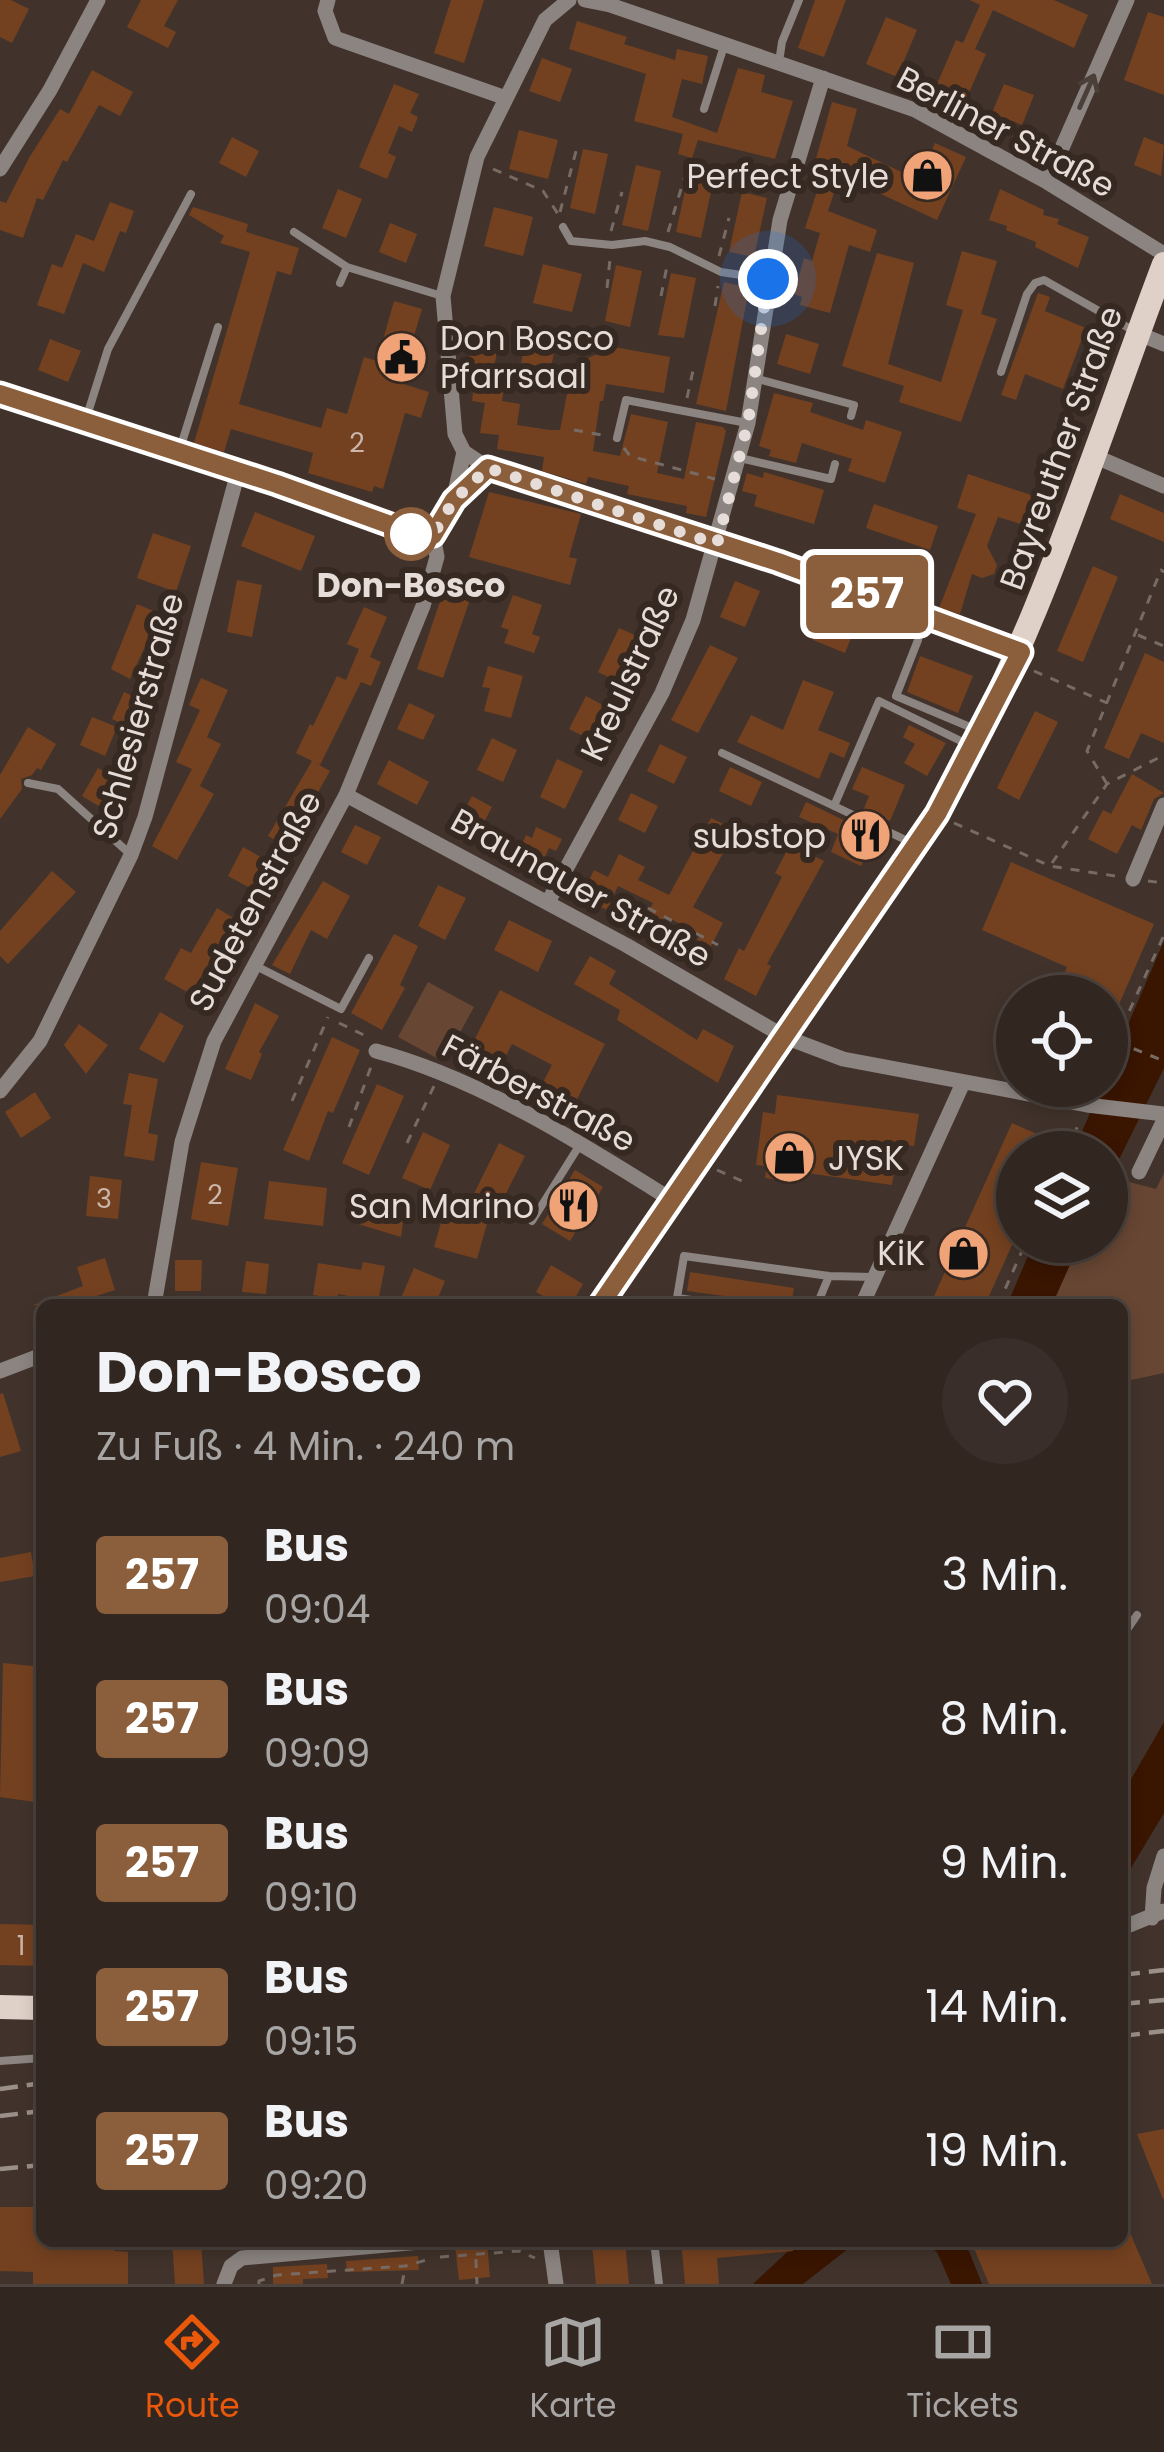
<!DOCTYPE html>
<html lang="de">
<meta charset="utf-8">
<style>
:root{--surface:#312620;--page:#392e29;--text:#f1f3f6;--muted:#a8a5a5;--line:#4c433e;--accent:#ea580c}
body{margin:0;font-family:Poppins,sans-serif;background:var(--page);color:var(--text);height:100vh;display:flex;flex-direction:column;font-size:45px;white-space:nowrap}
*{box-sizing:border-box;margin:0}
p{font-size:39px;color:var(--muted)}
.icon{flex:none;width:66px;height:66px;fill:none;stroke:currentColor;stroke-width:2;stroke-linecap:round;stroke-linejoin:round}
.map{position:relative;flex:1;overflow:hidden}
.sheet{position:absolute;left:36px;top:1299px;width:1092px;height:948px;display:flex;flex-direction:column;background:var(--surface);border-radius:18px;box-shadow:0 6px 18px #0003,0 0 0 3px var(--line)}
.sheet>*{flex:none}
.badge{padding:0 24px;border-radius:9px;font-size:42px;line-height:78px}
.fabs{position:absolute;left:996px;top:975px;display:grid;gap:24px}
.fabs a{display:grid;place-items:center;width:132px;height:132px;border-radius:50%;background:var(--surface);box-shadow:0 6px 18px #0003,0 0 0 3px var(--line);font-size:60px}
.you{position:absolute;width:60px;height:60px;margin:-30px;border:9px solid #fff;border-radius:50%;background:#1a73e8;box-shadow:0 0 0 18px #1a73e833}
.map>.badge{position:absolute;translate:-50% -50%;box-shadow:0 0 0 6px #fff}
.round{display:grid;place-items:center;flex:none;width:126px;height:126px;border-radius:63px;background:var(--page)}
.overview{display:flex;align-items:center;justify-content:space-between;height:204px;padding:0 60px}
h1{font-size:57px;font-weight:700;line-height:90px}
ul{padding:0;list-style:none}
li{display:flex;align-items:center;gap:36px;height:144px;padding:0 60px}
li div{flex:1}
li b{display:block;font-size:45px}
li em{font-style:normal}
li .badge{min-width:132px;font-weight:700;text-align:center}
.tabs{display:flex;justify-content:space-around;align-items:center;height:168px;border-top:3px solid var(--line);background:var(--surface);font-size:33px;color:var(--muted)}
.tabs a{display:grid;justify-items:center;gap:6px}
.tabs .active{color:var(--accent)}
.map>svg:first-child{display:block}
.green{fill:#674633}
.water{fill:#3a1500}
.building{fill:#744120}
.lines{fill:none;stroke-linecap:round;stroke-linejoin:round}
.path{stroke:#776b64;stroke-width:3;stroke-dasharray:9 9;stroke-linecap:butt}
.service{stroke:#8b8480;stroke-width:8}
.minor{stroke:#8b8480;stroke-width:15}
.primary{stroke:#e0d1c8;stroke-width:24}
.rail{stroke:#9b9089;stroke-width:4.5;stroke-dasharray:18 9;stroke-linecap:butt}
.oneway{stroke:#4b4039}
.line-casing{stroke:#fff;stroke-width:27}
.line{stroke:#8b5e3c;stroke-width:18}
.walk{stroke:#e6ddd8;stroke-width:12;stroke-dasharray:0 21.6}
.stop-dot{fill:#fff;stroke:#8b5e3c;stroke-width:6}
.labels{text-anchor:middle;dominant-baseline:central;stroke-width:12;stroke-linejoin:round;paint-order:stroke}
.number-label{font-size:27px;fill:#cab6aa}
.street-label{font-size:33px;fill:#e6ddd8;stroke:#362921}
.poi-label{font-size:33px;fill:#e6ddd8;stroke:#362921;text-anchor:end}
.stop-label{font-size:33px;font-weight:bold;fill:#e6ddd8;stroke:#362921}
</style>
<div class="map">
<svg width="1164" height="2284" viewBox="0 0 1164 2284">
<rect width="100%" height="100%" fill="#41332b"/>
<!-- green -->
<path class="green" d="M428 982 474 1007 444 1062 398 1037Z
M1164 1173V1373L1122 1382V1305H1052L1080 1242H1107L1110 1177 1156 1189Z"/>
<!-- water -->
<path class="water" d="M1164 941V1068L1107 1184V1152H1073L1102 1086H1107V1073Z
M1034 1242H1080L1052 1305H1007Z
M1164 1722V1813L1122 1883V1795Z
M799 2241H858L803 2284H753Z
M918 2241H965L982 2284H951L937 2252Z"/>
<!-- building -->
<path class="building" d="M0 0H11L29 9 12 43 0 37Z
M141 0H178L164 26 176 32 168 48 127 27Z
M451 0H484L464 63 434 53Z
M815 0H846L824 57 798 48Z
M970 0H1054L1088 15 1074 48 993 10 975 49 986 54 964 104 934 91 956 40 963 43 980 5Z
M1148 12 1164 17V95L1124 80Z
M886 17 917 30 897 77 866 64Z
M577 21 627 37 624 44 675 60 677 49 708 56 702 84 682 79 672 117 717 133 738 68 765 75 761 92 793 101 775 159 698 140 692 158 678 154 683 134 634 121 646 74 569 49Z
M542 58 572 69 560 102 529 91Z
M92 70 133 92 120 116 99 105 67 162 63 160 43 200 37 198 23 238 0 230V201L6 203 29 158 60 109 69 114Z
M394 84 419 94 410 113 418 117 412 132 399 126 388 153 396 157 387 179 359 167Z
M1004 84 1034 95 1022 125 992 113Z
M832 102 857 109 847 146 918 180 935 143 966 157 937 220 840 175 828 211 877 230 870 252 849 245 830 313 800 305 802 297 794 294 804 258 812 261 820 233 805 228 822 176 812 173Z
M519 130 558 140 548 179 509 169Z
M232 137 259 151 246 177 219 163Z
M1144 137 1164 145 1161 176 1134 165Z
M583 149 608 154 595 214 570 208Z
M636 165 661 171 648 231 622 225Z
M689 172 714 178 701 238 676 232Z
M338 189 362 199 346 238 322 228Z
M1000 189 1044 210 1043 215 1059 219 1057 224 1089 237 1078 268 1035 247 1036 242 1006 230 1007 226 989 220Z
M742 192 767 198 754 257 729 252Z
M110 202 134 211 126 233 120 231 104 272 83 263 64 314 37 305 52 264 62 268 76 234 94 241Z
M193 207 248 224 246 232 299 248 291 275 277 271 239 404 321 428 327 408 347 414 364 357 377 361 394 301 422 309 400 383 429 392 421 418 405 413 383 489 374 486 372 492 308 473 313 453 231 429 224 452 194 443 250 252 220 243 224 236 189 215Z
M494 207 533 217 523 256 484 246Z
M390 223 417 234 406 263 379 252Z
M962 251 997 261 981 314 997 319 961 422 899 402 904 386 842 366 877 253 914 263 888 364 941 382 963 310 946 305Z
M543 264 582 274 572 312 533 303Z
M616 265 642 271 630 327 605 321Z
M671 273 696 278 684 338 658 335Z
M724 282 749 288 726 411 696 404Z
M1038 293 1050 297 1045 311 1086 328 1063 389 1025 374 1016 400 1001 395Z
M474 329 500 333 494 368 506 370 502 401 520 404 517 425 550 430H560L568 389 576 390 581 361 614 347 670 357 664 393 606 384 603 401H600L593 451 620 456 631 414 668 422 657 473 684 479 696 422 723 427 726 431 706 517 686 513 687 506 627 494 629 486 588 477 586 484 542 471 544 457 497 449 499 435 480 433 485 403 472 401 476 366 468 364Z
M527 331 557 336 551 368 521 363Z
M786 334 819 344 810 374 777 364Z
M50 339 81 351 68 382 38 370Z
M774 393 813 403 810 412 863 430 866 420 902 432 885 483 848 471 852 459 802 443 796 463 769 456 771 450 759 446Z
M764 472 824 490 814 524 754 506 757 495 742 491 747 473 763 478Z
M968 474 1040 498 1031 527 998 517 987 546 997 565 994 574 982 578 972 574 960 614 939 608 976 514 957 508Z
M489 492 581 514 569 557 577 559 570 585 469 557Z
M1120 494 1164 513V542L1110 519Z
M874 504 938 526 930 550 866 528Z
M255 512 315 536 301 571 241 546Z
M153 533 191 546 176 592 137 578Z
M1093 566 1118 577 1083 662 1057 651Z
M450 572 476 582 443 678 417 669Z
M237 580 262 585 252 637 227 632Z
M735 581 760 591 745 627 720 617Z
M513 595 542 605 532 634 540 637 534 653 504 643 509 630 501 627Z
M807 600 858 620 845 653 813 640 817 629 800 624Z
M137 604 172 619 162 643 149 638 130 679 111 669Z
M364 607 387 617 370 657 381 662 371 686 361 682 320 765 314 762 330 771 317 794 323 797 292 850 268 836 312 761 296 753 310 724 313 726 337 676 346 680 359 649 347 644Z
M619 628 646 640 625 685 598 672Z
M710 645 738 658 698 733 671 720Z
M1145 653 1164 662V743L1141 733 1129 759 1104 748Z
M920 656 973 676 958 713 907 692Z
M488 666 523 676 511 718 484 711 490 688 482 687Z
M201 678 228 690 207 737 221 744 200 786 214 794 177 860 152 846 192 769 176 762 200 710 189 705Z
M803 680 834 692 818 730 850 743 844 758 830 752 819 779 737 742 751 715 783 730Z
M124 692 150 704 138 731 112 719Z
M586 696 614 711 597 743 569 729Z
M409 703 435 715 423 740 397 729Z
M1035 711 1058 722 1019 800 997 788Z
M92 717 117 727 105 756 80 745Z
M909 725 946 743 927 776 904 763 915 744 903 737Z
M28 727 56 744 41 770 37 768 32 775 21 779 22 789 0 819V775Z
M492 738 517 750 503 782 477 770Z
M660 744 687 757 674 784 647 771Z
M557 759 583 771 565 809 540 797Z
M389 760 429 782 417 805 377 784Z
M730 767 762 782 751 806 719 791Z
M862 767 905 785 890 821 863 811 869 796 852 789Z
M98 768 123 783 107 811 82 796Z
M1132 774 1164 793 1154 799 1141 830 1132 825 1117 854 1088 839 1103 810 1111 814Z
M631 793 658 806 645 833 618 820Z
M472 796 492 807 474 841 454 830Z
M806 802 875 835 861 866 831 852 838 834 799 817Z
M711 818 736 830 693 907 723 923 700 967 687 960 700 934 665 916 653 941 638 933 653 903 618 886 607 910 581 897 594 870 608 877 619 854 645 867 638 880 669 895Z
M355 825 381 837 367 865 341 852Z
M536 827 562 839 556 851 549 848 537 875 513 864 526 835 532 838Z
M790 845 824 861 767 964 771 966 756 996 724 979 739 948 744 951 782 877 775 873Z
M243 847 268 861 252 889 228 876Z
M1011 862 1154 924 1107 1032V996H1055L1067 967 982 930Z
M52 871 76 892 8 964 0 956V931Z
M323 881 350 896 327 939 311 930 290 974 272 965Z
M438 885 466 898 445 940 418 926Z
M217 908 245 925 228 953 218 947 191 994 164 979 181 948 191 953Z
M509 920 552 941 538 972 494 950Z
M394 934 418 946 400 985 405 988 382 1030 351 1013Z
M590 956 616 971 609 984 697 1040 703 1029 734 1046 718 1083 617 1020 620 1010 574 984Z
M500 990 605 1044 573 1107 539 1090 552 1065 512 1044 498 1072 466 1056Z
M255 1003 279 1016 259 1052 262 1054 251 1080 225 1069Z
M160 1012 184 1026 164 1063 139 1049Z
M79 1024 108 1045 86 1074 64 1045Z
M332 1037 360 1050 333 1113 328 1111 309 1161 283 1150Z
M129 1073 158 1079 148 1133 158 1135 154 1161 124 1156 132 1105 123 1104Z
M377 1084 404 1096 369 1175 342 1163Z
M35 1092 51 1118 21 1138 5 1112Z
M777 1095 919 1114 914 1146 898 1144 892 1185 800 1172 799 1183 765 1178 767 1166 756 1165 763 1112 775 1114Z
M1012 1123 1078 1152H1017V1234L985 1305H930Z
M423 1132 450 1145 430 1190 402 1178Z
M499 1143 525 1156 498 1209 492 1206 477 1259 434 1247 444 1212 462 1218Z
M201 1162 238 1168 228 1226 191 1219Z
M575 1170 603 1187 570 1241 542 1224Z
M90 1176 122 1180 118 1219 86 1216Z
M269 1181 327 1188 323 1226 264 1219Z
M361 1195 406 1200 401 1237 358 1224Z
M105 1258 115 1290 68 1305H33L83 1286 77 1267Z
M175 1260H202L201 1291H175Z
M246 1261 269 1264 266 1294 242 1292Z
M363 1262 385 1266 378 1302 338 1294V1299L313 1295 318 1263 361 1270Z
M551 1265 583 1284 571 1305H559L536 1292Z
M414 1268 445 1281 435 1305H398Z
M690 1272 794 1288 791 1305 687 1291Z
M3 1393 21 1451 0 1457V1394Z
M31 1552 35 1576 0 1582V1558Z
M3 1663 42 1667V1803L0 1797Z
M0 1924 42 1925V1966L0 1965Z
M1164 2129V2199H1163L1137 2134Z
M0 2207H42V2241H114V2251L128 2252V2284H33V2272L0 2271Z
M1122 2214 1152 2284H989L971 2241H1122Z
M172 2241H201L204 2284H175Z
M625 2241 629 2284H596L592 2245Z
M681 2241H792L793 2251 717 2258 719 2284H685Z
M487 2242 490 2277 459 2280 455 2246Z
M418 2256 419 2270 347 2272 346 2261Z
M327 2264 328 2278 303 2279V2284H273V2267Z"/>
<g class="lines">
<!-- path -->
<path class="path" d="M493 169 543 191 560 217
M560 212 576 151
M611 231 622 192
M668 232 685 176
M719 256 729 218
M607 288 610 259
M661 296 668 261
M715 306 718 286
M687 398 694 366
M574 430 602 435
M624 448 630 456 715 479
M1138 635 1164 646
M1034 671 1107 703
M1107 784 1087 751 1161 570 1164 572
M954 823 1050 866 1115 876
M1052 863 1107 784 1164 755
M1148 881 1164 883
M648 908 718 945
M339 1023 368 1037
M1117 1042 1164 1061
M1107 1060 1164 935
M292 1101 328 1017
M349 1127 372 1064
M407 1143 434 1086
M1066 1152 1080 1121
M717 1170 742 1181
M998 1305 1026 1242
M475 2241 477 2284
M440 2257 519 2251 535 2258
M259 2284V2281L277 2275 405 2266 430 2259
M402 2284 405 2268"/>
<!-- service -->
<path class="service" d="M779 62 782 42 799 0
M704 109 724 46
M563 227 571 241 612 245 645 241 670 247 721 272 768 279
M294 232 347 267 442 296
M340 283 347 267
M1001 372 1027 294 1035 283 1044 280 1136 332
M758 379 854 405 851 416
M85 422 108 349 191 194
M617 438 626 400 747 423
M179 452 218 327
M740 458 831 479 835 464
M918 640 896 696 977 730
M722 753 910 842
M28 783 58 789 130 854
M834 806 879 701 969 745
M254 965 341 1009 369 958
M532 1221 579 1146
M727 1305 677 1298 684 1256 829 1276 873 1277
M817 1305 829 1276
M1122 1637 1137 1615
M0 2061 42 2058
M654 2241 659 2284"/>
<!-- minor -->
<path class="minor" d="M328 0 325 11 335 38 506 98
M569 0 545 20 477 157 443 296 455 434 464 452 488 468 778 562 1021 652
M585 0 610 5 915 110 1047 182 1164 254
M0 169 50 90 98 0
M1047 182 1127 0
M1137 333 1164 344
M0 394 277 484 405 532 433 535
M1094 456 1164 486
M454 497 464 452
M433 535 454 500 488 468
M346 795 626 945 785 1037 843 1059 1087 1105 1164 1114
M1133 879 1164 805
M548 902 662 693 693 620 748 423 780 220 823 78
M376 1051C478 1078 581 1143 670 1199
M0 1091 40 1041 131 855 145 817 238 472
M1139 1172 1164 1120
M154 1305 182 1142 214 1041 346 795 423 606 437 557 433 535
M862 1305 963 1083
M0 1371 42 1355
M1152 1918 1154 1888 1164 1856
M1122 1928 1164 1911
M550 2241 556 2284
M224 2284 231 2266 242 2258 431 2241"/>
<!-- primary -->
<path class="primary" d="M600 1305 936 814C1037 640 1093 451 1164 264
M0 2007 42 2008"/>
<!-- rail -->
<path class="rail" d="M1122 1975 1164 1970
M1122 2004 1164 2000
M1122 2036 1164 2031
M0 2089 42 2083
M0 2116 42 2111
M0 2169 42 2165"/>
</g>
<!-- one-way arrows -->
<defs><path id="oneway-shaft" d="M-6 0H5M1.5-3L5.5 0L1.5 3" fill="none" stroke-width="1.6" stroke-linecap="round" stroke-linejoin="round" transform="scale(3)"/></defs>
<use class="oneway" href="#oneway-shaft" transform="translate(1087 91) rotate(-66)"/>
<g class="lines">
<defs>
<path id="line" d="M0 394 277 484 421 536 433 535 454 500 488 468 778 562 1021 652 937 814 600 1305"/>
</defs>
<!-- line casing -->
<use href="#line" class="line-casing"/>
<!-- line -->
<use href="#line" class="line"/>
<!-- walk -->
<path class="walk" d="M411 534 405 532 433 535 454 500 488 468 717 544 748 423 768 279"/>
</g>
<!-- icons -->
<defs>
<symbol id="shop-disc" viewBox="-11 -11 22 22"><circle r="9.5" fill="#efa376" stroke="#362921"/><path d="M-5-2.5h2.3a2.7 3.5 0 0 1 5.4 0H5L5.5 6h-11ZM-1.5-2.5h3a1.5 2.3 0 0 0-3 0Z" fill="#111"/></symbol>
<symbol id="civic-disc" viewBox="-11 -11 22 22"><circle r="9.5" fill="#efa376" stroke="#362921"/><path d="M-.6-6.5H3V-4.5H.6V-3L4-1V1h2V6H-6V1h2V-1L-.6-3ZM-1.2 2.5V6h2.4V2.5Z" fill="#111"/></symbol>
<symbol id="restaurant-disc" viewBox="-11 -11 22 22"><circle r="9.5" fill="#efa376" stroke="#362921"/><path d="M-5-6h1v4h1v-4h1v4h1v-4h1v5L-1.5 .5V6h-2V.5L-5-1ZM5-6V6H3V1.5H1.5Q1.5-4 5-6Z" fill="#111"/></symbol>
</defs>
<g fill-rule="evenodd">
<use href="#shop-disc" x="898" y="146" width="59" height="59"/>
<use href="#civic-disc" x="372" y="328" width="59" height="59"/>
<use href="#restaurant-disc" x="836" y="806" width="59" height="59"/>
<use href="#shop-disc" x="760" y="1128" width="59" height="59"/>
<use href="#restaurant-disc" x="544" y="1176" width="59" height="59"/>
<use href="#shop-disc" x="934" y="1224" width="59" height="59"/>
</g>
<!-- markers -->
<circle class="stop-dot" cx="411" cy="534" r="24"/>
<g class="labels">
<!-- number labels -->
<g class="number-label">
<text x="357" y="442">2</text>
<text x="215" y="1194">2</text>
<text x="104" y="1198">3</text>
<text x="21" y="1945">1</text>
</g>
<!-- street labels -->
<g class="street-label">
<text transform="translate(1006 132) rotate(28)">Berliner Straße</text>
<text transform="translate(1061 448) rotate(-70)">Bayreuther Straße</text>
<text transform="translate(630 673) rotate(-65)">Kreulstraße</text>
<text transform="translate(138 716) rotate(-74)">Schlesierstraße</text>
<text transform="translate(581 888) rotate(29)">Braunauer Straße</text>
<text transform="translate(255 901) rotate(-62)">Sudetenstraße</text>
<text transform="translate(539 1093) rotate(28)">Färberstraße</text>
</g>
<!-- poi labels -->
<g class="poi-label">
<text x="889" y="176">Perfect Style</text>
<text x="440" y="338" text-anchor="start">Don Bosco<tspan x="440" dy="38">Pfarrsaal</tspan></text>
<text x="826" y="836">substop</text>
<text x="828" y="1158" text-anchor="start">JYSK</text>
<text x="534" y="1206">San Marino</text>
<text x="925" y="1253">KiK</text>
</g>
<!-- stop labels -->
<g class="stop-label">
<text x="411" y="585">Don-Bosco</text>
</g>
</g>
</svg>
<div class="fabs">
<a><svg class="icon" aria-label="locate" viewBox="0 0 24 24"><circle cx="12" cy="12" r="6"/><path d="M12 2v4M12 18v4M2 12h4M18 12h4"/></svg></a>
<a><svg class="icon" aria-label="layers" viewBox="0 0 24 24"><path d="M12 4l9 5-9 5-9-5zM3 14l9 5 9-5"/></svg></a>
</div>
<div class="you" style="left:768px;top:279px"></div>
<b class="badge" style="left:867px;top:594px;background:#8b5e3c;color:#fff">257</b>
<section class="sheet">
<div class="overview"><div><h1>Don-Bosco</h1><p>Zu Fuß · 4 Min. · 240 m</p></div><a class="round"><svg class="icon" aria-label="heart" viewBox="0 0 24 24"><path d="M12 20l-8-8c-3-5 5-10 8-4 3-6 11-1 8 4z"/></svg></a></div>
<ul>
<li><span class="badge" style="background:#8b5e3c;color:#fff">257</span><div><b>Bus</b><p>09:04</p></div><em>3 Min.</em></li>
<li><span class="badge" style="background:#8b5e3c;color:#fff">257</span><div><b>Bus</b><p>09:09</p></div><em>8 Min.</em></li>
<li><span class="badge" style="background:#8b5e3c;color:#fff">257</span><div><b>Bus</b><p>09:10</p></div><em>9 Min.</em></li>
<li><span class="badge" style="background:#8b5e3c;color:#fff">257</span><div><b>Bus</b><p>09:15</p></div><em>14 Min.</em></li>
<li><span class="badge" style="background:#8b5e3c;color:#fff">257</span><div><b>Bus</b><p>09:20</p></div><em>19 Min.</em></li>
</ul>
</section>
</div>
<nav class="tabs">
<a class="active"><svg class="icon" aria-label="directions" viewBox="0 0 24 24"><path d="M12 3l9 9-9 9-9-9zM9 14v-3h6M13 9l2 2-2 2"/></svg>Route</a>
<a><svg class="icon" aria-label="map" viewBox="0 0 24 24"><path d="M3 6l6-2 6 2 6-2v14l-6 2-6-2-6 2zM9 4v14M15 6v14"/></svg>Karte</a>
<a><svg class="icon" aria-label="tickets" viewBox="0 0 24 24"><path d="M3 7h18v10H3zM15 7v10"/></svg>Tickets</a>
</nav>
